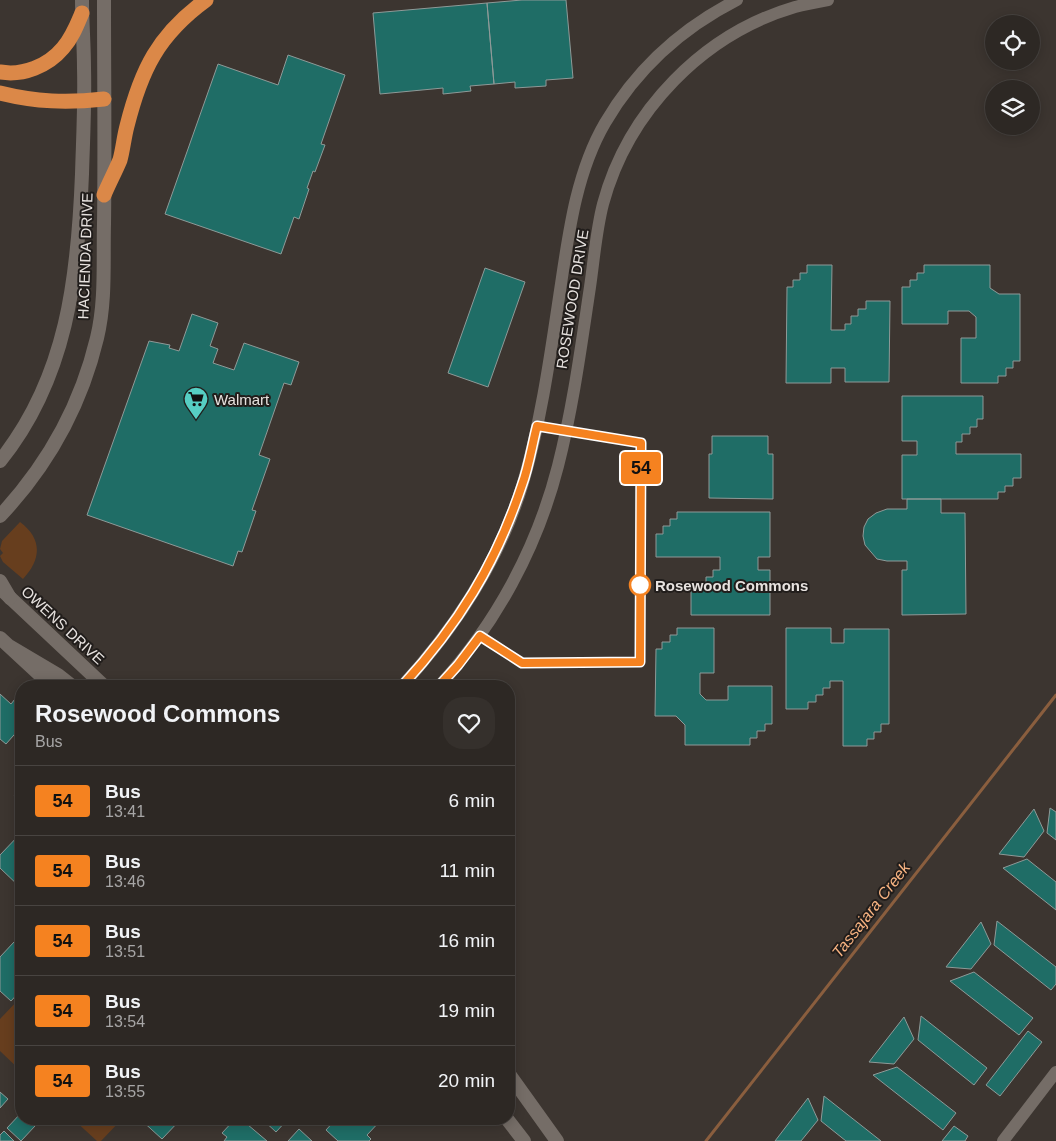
<!DOCTYPE html>
<style>
:root{--surface:#2d2824;--page:#35302c;--text:#f1f3f6;--muted:#a7a6a6;--line:#484441}
body{margin:0;font-family:Arial,sans-serif;background:var(--page);color:var(--text);height:100vh;display:flex;flex-direction:column;font-size:19px;white-space:nowrap}
*{box-sizing:border-box;margin:0}
p{font-size:16px;color:var(--muted)}
.icon{flex:none;width:28px;height:28px;fill:none;stroke:currentColor;stroke-width:2;stroke-linecap:round;stroke-linejoin:round}
.map{position:relative;flex:1;overflow:hidden}
.sheet{position:absolute;left:15px;top:680px;width:500px;height:445px;display:flex;flex-direction:column;background:var(--surface);border-radius:20px;box-shadow:0 2px 12px #0003,0 0 0 1px var(--line)}
.sheet>*{flex:none}
.badge{padding:0 10px;border-radius:4px;font-size:18px;line-height:32px}
.controls{position:absolute;left:985px;top:15px;display:grid;gap:10px}
.controls a{display:grid;place-items:center;width:55px;height:55px;border-radius:50%;background:var(--surface);box-shadow:0 2px 12px #0003,0 0 0 1px var(--line);font-size:25px}
.map>.badge{position:absolute;translate:-50% -50%;box-shadow:0 0 0 2px #fff}
.round{display:grid;place-items:center;flex:none;width:52px;height:52px;border-radius:20px;background:var(--page)}
.overview{display:flex;align-items:center;justify-content:space-between;height:85px;padding:0 20px}
h1{font-size:24px;font-weight:700;line-height:38px}
ul{padding:0;list-style:none}
li{display:flex;align-items:center;gap:15px;height:70px;padding:0 20px;border-top:1px solid var(--line)}
li div{flex:1}
li b{display:block;font-size:19px}
li em{font-style:normal}
li .badge{min-width:55px;font-weight:700;text-align:center}
.map>svg:first-child{display:block}
.green{fill:#673e1e}
.lines{fill:none;stroke-linecap:round;stroke-linejoin:round}
.stream{stroke:#8a5e3e;stroke-width:3}
.building{fill:#1f6d66;stroke:#8e9a98}
.minor{stroke:#756d67;stroke-width:12}
.tertiary{stroke:#756d67;stroke-width:14}
.secondary{stroke:#756d67;stroke-width:14}
.motorway{stroke:#db8848;stroke-width:15}
.line-casing{stroke:#fff;stroke-width:11}
.line{stroke:#f58220;stroke-width:8}
.stop-dot{fill:#fff;stroke:#f58220;stroke-width:2.5}
.labels{text-anchor:middle;dominant-baseline:central;stroke-width:4;stroke-linejoin:round;paint-order:stroke}
.street-label{font-size:15px;fill:#e7e2df;stroke:#211d1b}
.poi-label{font-size:15px;fill:#e7e2df;stroke:#211d1b;text-anchor:start}
.stop-label{font-size:15px;font-weight:bold;fill:#e7e2df;stroke:#211d1b;text-anchor:start}
.water-label{font-size:16px;font-style:italic;fill:#f9b482;stroke:#211d1b}
</style>
<div class="map">
<svg width="1056" height="1141" viewBox="0 0 1056 1141">
<rect width="100%" height="100%" fill="#3c3530"/>
<!-- green -->
<path class="green" d="M20 522C43 539 41 560 23 579L3 562 0 556 3 553 0 549 2 541Z
M21 997V1071L0 1051V1019Z
M73 1119H122L101 1141H97Z"/>
<g class="lines">
<!-- stream -->
<path class="stream" d="M706 1141 1056 695"/>
</g>
<!-- building -->
<path class="building" d="M522 0H566L573 78 546 80V86L515 88V82L494 84 487 3Z
M487 3 494 84 470 86 471 91 443 94V88L380 94 373 13Z
M288 55 345 75 321 144 325 145 315 172 313 171 307 188 309 189 299 219 294 217 281 254 165 214 218 64 278 85Z
M807 265H832L831 330H845V324H851V316H858V309H866V301H890L889 382H845V368H831V383H786L787 287H793V280H800V273H807Z
M924 265H990V288L999 294H1020V361H1013V368H1006V376H998V383H961V338H976V317L969 311H948V324H902V287H910V280H917V273H924Z
M485 268 525 282 488 387 448 373Z
M192 314 218 323 210 346 218 349 213 363 234 370 244 343 299 362 291 385 284 383 259 455 270 459 252 510 256 511 242 552 238 551 233 566 87 515 149 341 170 345 169 348 179 351Z
M902 396H983V419H977V427H970V434H962V442H956V454H1021V478H1013V486H1005V492H998V499H902V455H917V441H902Z
M712 436H768V454H773V499L709 498V454H712Z
M907 499H941V513H965L966 614 902 615V570H907V561H887L877 559 865 545 863 536 864 527 868 519 876 513 887 509H907Z
M677 512H770V557H758V570H770V615H691V591H699V584H706V577H713V570H720V557H656V534H663V526H670V519H677Z
M677 628H714V673H700V694L706 700H728V686H772V724H765V731H757V738H750V745H685V725L676 716H655L656 649H662V642H670V635H677Z
M786 628H831V643H844V629H889V724H881V732H874V739H867V746H843V681H830V688H823V695H816V702H808V709H786Z
M0 694 11 704 15 699 21 704V727L6 744 0 739Z
M21 788V803L14 796Z
M1050 808 1056 812V840L1047 833Z
M1034 809 1044 831 1024 857 999 854Z
M21 833V888L0 868V855Z
M1027 859 1056 882V910L1003 868Z
M997 921 1056 967V984L1051 990 994 945Z
M981 922 991 944 971 969 946 967Z
M14 942 21 949V990L11 1001 0 991V957Z
M974 972 1033 1018 1019 1035 950 981Z
M921 1016 987 1068 974 1085 918 1040Z
M904 1017 914 1039 894 1064 869 1062Z
M1028 1031 1042 1042 1000 1096 986 1085Z
M897 1067 956 1113 943 1130 873 1075Z
M0 1092 8 1099 0 1108Z
M824 1096 881 1141H846L821 1121Z
M808 1098 818 1120 801 1141H775Z
M21 1113V1119H27L35 1126 21 1141 7 1128Z
M140 1119H181L162 1139Z
M235 1119H241L267 1141H224L227 1137 222 1133Z
M262 1119H288L276 1132Z
M336 1119H382L367 1135 371 1139 369 1141H338L326 1130Z
M954 1126 968 1136 965 1141H942Z
M299 1129 312 1141H288Z
M4 1131 14 1141H0V1135Z"/>
<g class="lines">
<!-- minor -->
<path class="minor" d="M402 686C456 627 500 560 523 483 542 418 551 350 561 284 569 230 577 171 605 123 636 70 682 28 737 0
M439 686C496 624 537 548 558 466 573 407 581 347 590 287 594 260 596 231 603 204 628 111 703 34 795 7 806 4 817 2 828 0
M1003 1141 1056 1072"/>
<!-- tertiary -->
<path class="tertiary" d="M3 591 104 686
M0 638 52 686
M9 646 58 675 72 686
M509 1074 557 1141
M507 1119 524 1141"/>
<!-- secondary -->
<path class="secondary" d="M0 461C67 378 78 277 82 174 83 139 85 104 84 68 84 45 82 23 82 0
M0 516C47 466 81 405 97 338 106 301 103 262 104 224 105 150 104 75 104 0
M0 581 10 598"/>
<!-- motorway -->
<path class="motorway" d="M0 72C23 76 48 66 63 48 72 38 77 25 82 13
M0 93C36 102 67 103 104 99
M104 195C109 183 115 172 120 160 123 149 124 137 127 126 141 70 158 35 206 0"/>
</g>
<g class="lines">
<defs>
<path id="line" d="M402 686C458 625 496 564 522 485 529 466 532 445 537 426L641 443 640 662 522 663 480 636 458 665 439 686"/>
</defs>
<!-- line casing -->
<use href="#line" class="line-casing"/>
<!-- line -->
<use href="#line" class="line"/>
</g>
<!-- icons -->
<defs>
<symbol id="supermarket-pin" viewBox="-11 -11 22 30"><path d="M0 17L-7.5 6A9.5 9.5 0 1 1 7.5 6Z" fill="#56cec3" stroke="#211d1b"/><path d="M-6-5.5h2.5l.6 2H6L4.5 2H-2.5L-4.4-4H-6ZM-1.5 3.2a1.3 1.3 0 1 0 .1 0ZM3 3.2a1.3 1.3 0 1 0 .1 0Z" fill="#111"/></symbol>
</defs>
<g fill-rule="evenodd">
<use href="#supermarket-pin" x="182" y="385" width="28" height="38"/>
</g>
<!-- markers -->
<circle class="stop-dot" cx="640" cy="585" r="10"/>
<g class="labels">
<!-- street labels -->
<g class="street-label">
<text transform="translate(85 256) rotate(-88)">HACIENDA DRIVE</text>
<text transform="translate(572 299) rotate(-81)">ROSEWOOD DRIVE</text>
<text transform="translate(63 625) rotate(43)">OWENS DRIVE</text>
</g>
<!-- poi labels -->
<g class="poi-label">
<text x="214" y="399">Walmart</text>
</g>
<!-- stop labels -->
<g class="stop-label">
<text x="655" y="585">Rosewood Commons</text>
</g>
<!-- water labels -->
<g class="water-label">
<text transform="translate(871 910) rotate(-52)">Tassajara Creek</text>
</g>
</g>
</svg>
<div class="controls">
<a><svg class="icon" aria-label="locate" viewBox="0 0 24 24"><circle cx="12" cy="12" r="6"/><path d="M12 2v4M12 18v4M2 12h4M18 12h4"/></svg></a>
<a><svg class="icon" aria-label="layers" viewBox="0 0 24 24"><path d="M12 4l9 5-9 5-9-5zM3 14l9 5 9-5"/></svg></a>
</div>
<b class="badge" style="left:641px;top:468px;background:#f58220;color:#111">54</b>
<section class="sheet">
<div class="overview"><div><h1>Rosewood Commons</h1><p>Bus</p></div><a class="round"><svg class="icon" aria-label="heart" viewBox="0 0 24 24"><path d="M12 20l-8-8c-3-5 5-10 8-4 3-6 11-1 8 4z"/></svg></a></div>
<ul>
<li><span class="badge" style="background:#f58220;color:#111">54</span><div><b>Bus</b><p>13:41</p></div><em>6 min</em></li>
<li><span class="badge" style="background:#f58220;color:#111">54</span><div><b>Bus</b><p>13:46</p></div><em>11 min</em></li>
<li><span class="badge" style="background:#f58220;color:#111">54</span><div><b>Bus</b><p>13:51</p></div><em>16 min</em></li>
<li><span class="badge" style="background:#f58220;color:#111">54</span><div><b>Bus</b><p>13:54</p></div><em>19 min</em></li>
<li><span class="badge" style="background:#f58220;color:#111">54</span><div><b>Bus</b><p>13:55</p></div><em>20 min</em></li>
</ul>
</section>
</div>
